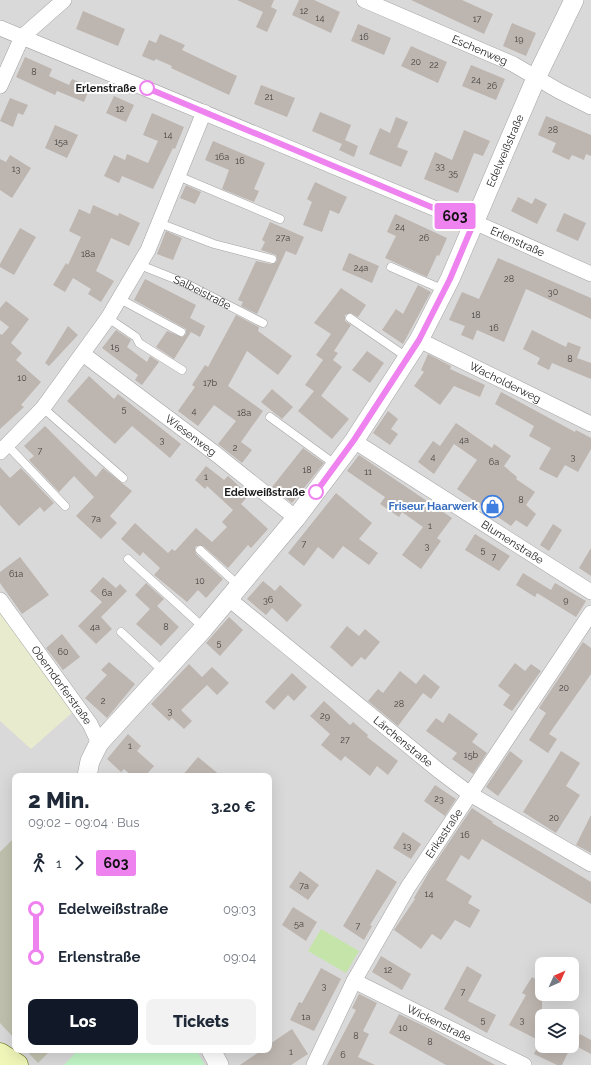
<!DOCTYPE html>
<html lang="de">
<meta charset="utf-8">
<style>
:root{--surface:#fff;--page:#f2f2f3;--text:#1f2937;--muted:#747a83;--accent:#111827}
body{margin:0;font-family:Raleway,sans-serif;background:var(--page);color:var(--text);height:100vh;display:flex;flex-direction:column;font-size:15px;white-space:nowrap}
*{box-sizing:border-box;margin:0}
p{font-size:13px;color:var(--muted)}
.icon{flex:none;width:22px;height:22px;fill:none;stroke:currentColor;stroke-width:2;stroke-linecap:round;stroke-linejoin:round}
.map{position:relative;flex:1;overflow:hidden}
.side{position:absolute;left:12px;top:773px;width:260px;height:280px;display:flex;flex-direction:column;background:var(--surface);border-radius:8px;box-shadow:0 4px 16px #0002}
.side>*{flex:none}
.badge{padding:0 8px;border-radius:3px;font-size:14px;line-height:26px}
.needle{width:26px;rotate:45deg}
.controls{position:absolute;left:535px;top:957px;display:grid;gap:8px}
.controls a{display:grid;place-items:center;width:44px;height:44px;border-radius:8px;background:var(--surface);box-shadow:0 4px 16px #0002;font-size:20px}
.map>.badge{position:absolute;translate:-50% -50%;box-shadow:0 0 0 2px #fff}
.legs{display:flex;align-items:center;gap:6px;height:44px;padding:0 16px;font-size:13px}
.legs p{margin-inline-start:auto}
.head{display:flex;align-items:center;justify-content:space-between;height:68px;padding:0 16px}
h1{font-size:22px;font-weight:800;line-height:30px}
.cta{display:flex;gap:8px;margin-top:auto;padding:8px 16px}
.cta a{flex:1;height:46px;border-radius:8px;background:var(--accent);color:#fff;font-size:16px;font-weight:800;line-height:46px;text-align:center}
.cta a+a{background:var(--page);color:var(--text)}
ul{padding:0 16px;list-style:none}
li{display:flex;align-items:center;gap:14px;height:48px;font-size:15px}
li i{display:grid;place-items:center;width:6px;height:100%;margin:0 5px;background:currentColor}
li i::after{content:'';width:10px;height:10px;margin:-5px;border:3px solid;border-radius:50%;background:var(--surface)}
li p{margin-inline-start:auto}
li:first-child i{background:linear-gradient(#0000 50%,currentColor 0)}
li:last-child i{background:linear-gradient(currentColor 50%,#0000 0)}
.map>svg:first-child{display:block}
.residential{fill:#dad9d9;fill-rule:evenodd}
.construction{fill:#c0c0ae}
.farmland{fill:#e8ebce}
.grass{fill:#c5e4aa}
.park{fill:#c0f5c6}
.building{fill:#bdb5af}
.lines{fill:none;stroke-linecap:round;stroke-linejoin:round}
.service-casing{stroke:#a3a3a3;stroke-width:9}
.minor-casing{stroke:#a3a3a3;stroke-width:16}
.tertiary-casing{stroke:#a3a3a3;stroke-width:20}
.secondary-casing{stroke:#5d6a0b;stroke-width:23}
.service{stroke:#fff;stroke-width:8}
.minor{stroke:#fff;stroke-width:15}
.tertiary{stroke:#fff;stroke-width:19}
.secondary{stroke:#f0f5b8;stroke-width:22}
.line-1-casing{stroke:#fff;stroke-width:9}
.line-1{stroke:#ee82ee;stroke-width:6}
.stop-1-dot{fill:#fff;stroke:#ee82ee;stroke-width:2}
.labels{text-anchor:middle;dominant-baseline:central;stroke-width:4;stroke-linejoin:round;paint-order:stroke}
.number-label{font-size:9px;fill:#444241}
.street-label{font-size:11px;fill:#1c1c1c;stroke:#fff}
.stop-label{font-size:11px;font-weight:bold;fill:#1c1c1c;stroke:#fff;text-anchor:end}
.shop-label{font-size:11px;font-weight:bold;fill:#366cbe;stroke:#fff;text-anchor:end}
</style>
<div class="map">
<svg width="591" height="1065" viewBox="0 0 591 1065">
<rect width="100%" height="100%" fill="#ede9e2"/>
<!-- residential -->
<path class="residential" d="M0 0H591V1065H0ZM15 776H269V1050H15ZM542 964H572V994H542ZM542 1016H572V1046H542Z"/>
<!-- construction -->
<path class="construction" d="M15 837V1039L0 1023V852Z
M26 1050H51L38 1063Z"/>
<!-- farmland -->
<path class="farmland" d="M0 611 74 711 31 749 0 721Z"/>
<!-- grass -->
<path class="grass" d="M321 929 359 951 346 973 308 951Z"/>
<!-- park -->
<path class="park" d="M78 1050H196L205 1065H64Z"/>
<!-- building -->
<path class="building" d="M237 0H274L271 7 277 10 267 32 256 27 263 12Z
M299 0H314L340 12 331 33 292 15Z
M411 0H462L493 14 484 34Z
M83 11 125 29 118 46 76 29Z
M512 23 536 33 526 56 503 46Z
M358 24 391 38 384 55 351 41Z
M160 34 185 45 182 50 237 76 229 95 171 68 172 66 156 59 154 61 142 56 149 40 156 43Z
M411 46 447 62 438 83 401 66Z
M25 57 52 69 49 76 69 85 72 79 90 87 84 102 57 91 55 95 16 77Z
M471 65 505 79 496 100 462 86Z
M261 85 295 98 287 117 254 104Z
M114 96 134 105 126 122 106 113Z
M10 98 28 105 23 115 18 113 13 127 0 121Z
M320 112 351 125 345 140 358 146 354 157 339 150 342 144 312 131Z
M152 113 184 127 175 149 173 148 153 189 122 176 119 183 104 176 114 155 125 160 127 154 148 163 158 141 143 135Z
M546 116 591 135V156L586 154 584 160 572 155 569 160 552 152 556 143 538 135Z
M396 117 408 122 397 147 408 151 401 167 369 154 380 128 390 133Z
M55 125 78 135 67 158 45 148Z
M464 130 490 141 483 156 474 153 458 193 424 179 435 152 452 160Z
M213 141 265 163 254 189 259 191 254 202 222 189 229 170 205 160Z
M10 155 31 168 12 198 0 190V159L6 162Z
M315 182 347 197 339 214 330 210 322 232 303 225 312 202 307 199Z
M186 185 201 192 195 204 180 198Z
M518 197 532 204 535 198 547 204 537 224 511 211Z
M93 205 118 216 119 213 140 223 129 246 111 238 96 271 114 281 101 302 88 294 91 289 73 278 65 292 53 285 66 263 68 265 81 237 69 231 79 209 90 214Z
M564 213 586 223 578 241 556 231Z
M395 214 447 238 439 256 437 255 427 277 385 258 396 236 387 232Z
M270 222 304 237 296 255 286 251 257 314 241 306 243 302 238 300 256 261 271 264 277 261 276 255 261 250 265 242 262 240Z
M20 228 36 237 14 275 0 267V264Z
M166 231 182 238 173 260 157 254Z
M349 253 379 266 372 283 342 270Z
M498 258 591 298V319L526 289 504 342 477 330 473 340 461 335 465 326 449 320 462 292 479 299Z
M145 279 196 305 190 318 205 326 200 337 191 332 174 359 156 347 167 331 182 337 186 334V329L134 300Z
M418 285 431 292 403 344 382 330 396 309 403 314Z
M341 288 366 305 358 317 351 313 345 315V321L351 325 334 351 338 353 333 360 342 367 321 396 319 394 349 419 332 439 298 411 314 391 305 385 323 360 316 355 331 334 314 323Z
M6 301 29 319 11 343 22 353 16 360 41 382 21 405 24 407 0 429V334L2 335 9 327 0 320V308Z
M236 315 259 327 258 331 292 356 278 375 247 351 228 386 263 411 241 442 252 450 242 463 218 444 236 421 214 405 198 426 178 411 195 387 192 385 205 365 208 367Z
M68 326 78 335 49 366 45 363Z
M116 330 131 340 127 347 147 362 150 356 159 362 142 385 135 380 138 375 102 348Z
M532 330 566 347 568 342 581 347 577 358 591 363V379L552 363 549 370 537 364 540 358 523 349Z
M367 351 384 363 370 383 352 370Z
M428 354 451 366 450 369 485 385 480 397 454 386 440 405 414 386 424 372 421 370Z
M89 376 114 399 118 394 181 444 170 458 132 426 115 444 67 401Z
M272 389 293 407 282 419 261 402Z
M501 392 575 432 576 430 591 438V449L578 472 565 465 557 478 539 469 551 448 529 436 534 426 495 404Z
M388 411 398 419 391 429 398 434 390 445 373 433Z
M456 423 492 448 494 444 511 456 504 466 517 477 516 479 535 492 526 505 536 514 527 527 516 520 511 526 457 489 477 460 454 444 434 474 418 462 433 441 440 446Z
M45 426 96 477 103 468 132 491 110 516 117 523 101 539 76 516 94 497 74 476 59 492 29 460 34 456 24 446Z
M303 448 324 463 292 503 272 487Z
M359 455 452 518 437 538 441 541 421 569 402 555 423 527 402 512 399 517 380 504 385 497 347 471Z
M206 466 224 480 228 476 249 495 241 504 268 529 251 548 248 545 228 568 203 546H196L195 549 196 554 223 579 206 598 198 590 187 602 154 575 160 568 143 552 140 556 121 539 135 523 168 553 172 549 175 551 196 528 212 542 227 527 222 522 233 510 207 486 205 489 195 480Z
M0 467 10 478 21 468 54 503 44 512 40 507 19 526 0 505Z
M336 493 372 523 359 539 378 553 369 565 343 546 333 559 318 547 304 566 288 553Z
M553 524 562 530 549 551 540 545Z
M475 534 510 556 499 571 465 550Z
M591 548V576L579 568Z
M20 557 49 595 22 614 0 583V572Z
M523 573 551 590 555 583 586 601 576 617 537 593 535 597 516 585Z
M103 577 116 588 120 584 127 591 101 617 112 629 96 644 78 626 102 602 90 591Z
M263 581 275 591 280 585 302 605 287 622 272 608 266 615 247 599Z
M146 583 164 599 157 606 179 627 161 646 136 624 150 609 135 595Z
M229 617 243 630 220 656 206 643Z
M347 626 359 636 365 629 380 642 365 660 361 657 352 667 330 647Z
M62 634 80 657 63 670 46 648Z
M583 642 591 648V674L549 734 557 739 548 753 529 740 546 713 539 708Z
M109 662 135 684 107 718 85 698 107 675 101 670Z
M515 663 525 671 531 664 541 671 512 711 503 705 510 695 498 686Z
M189 664 202 677 212 667 229 683 217 695 207 685 181 710 192 721 184 729 172 718 169 721 151 704Z
M400 671 416 684 424 674 440 687 431 699 423 693 398 726 368 701 378 689 383 693Z
M292 673 307 687 294 701 288 695 274 710 265 702Z
M324 701 350 725 353 722 368 735 367 737 398 761 388 775 377 766 370 776 345 756 341 761 321 745 330 734 310 716Z
M449 713 478 734 472 742 487 753 473 774 452 759 457 753 426 731 436 718 443 723Z
M128 734 141 746 137 751 154 766 145 776H132L124 769 121 772 107 759Z
M510 751 523 761 498 796 486 787Z
M561 751 580 763 566 786 580 795 556 833 523 812Z
M198 757 221 776H182Z
M435 785 456 799 445 816 424 801Z
M472 808 493 822 492 823 591 882V904L482 839 469 860 461 855 446 880 472 896 468 903 480 910 470 928 455 920 441 940 432 934 421 949 394 930 415 899 414 898 429 872Z
M591 815V853L576 845Z
M403 832 421 844 411 859 393 848Z
M377 869 397 882 370 925 372 926 364 940 343 926Z
M300 871 319 885 308 900 289 887Z
M293 907 317 922 306 941 282 925Z
M381 956 411 974 402 990 372 972Z
M467 966 482 975 468 1001 496 1015 487 1033 444 1009Z
M321 968 341 979 314 1031 290 1020 299 1002 302 1003Z
M532 977 542 983V994H546L542 1002V1042L509 1025 526 995 522 993Z
M359 994 377 1003 363 1031 369 1034 358 1057 375 1065H327L356 1010 352 1008Z
M399 1014 426 1027 495 1065H446L389 1033Z
M292 1029 308 1054 291 1065H240L262 1050H269L270 1044Z
M580 1034 591 1040V1054L574 1045Z
M538 1046H571L562 1065H557L534 1054Z"/>
<g class="lines">
<defs>
<g id="service">
<path d="M178 176 280 219"/>
<path d="M159 223 214 244 272 259"/>
<path id="s1" d="M140 265 185 283 263 323"/>
<path d="M391 267 444 290"/>
<path d="M120 299 181 332"/>
<path d="M108 318 136 337 139 343 182 370"/>
<path d="M350 318 408 358"/>
<path d="M43 408 123 478"/>
<path d="M270 417 336 465"/>
<path d="M8 446 65 506"/>
<path d="M200 550 239 586"/>
<path d="M128 559 204 628"/>
<path d="M121 632 164 672"/>
</g>
<g id="minor">
<path id="s2" d="M364 0 513 64 559 91 591 107"/>
<path id="s3" d="M0 28 448 214 474 222 591 274"/>
<path d="M0 86 22 37 64 0"/>
<path id="s4" d="M419 340 591 424"/>
<path id="s5" d="M83 354 216 454 296 518"/>
<path id="s6" d="M354 441 591 592"/>
<path d="M0 452 43 408 108 318 148 250 204 112"/>
<path id="s7" d="M229 599 438 770 470 794 591 864"/>
<path id="s8" d="M0 600 90 724 99 743"/>
<path id="s9" d="M354 981 524 1065"/>
<path id="s10" d="M314 1065 354 981 408 887 591 613"/>
</g>
<g id="tertiary">
<path id="s11" d="M87 776 90 761 99 743 204 628 296 518 354 441 419 340 450 279 536 78 574 0"/>
<path d="M211 1050 219 1065"/>
</g>
<path id="secondary" d="M0 1054 17 1065"/>
</defs>
<!-- service casing -->
<use href="#service" class="service-casing"/>
<!-- minor casing -->
<use href="#minor" class="minor-casing"/>
<!-- tertiary casing -->
<use href="#tertiary" class="tertiary-casing"/>
<!-- secondary casing -->
<use href="#secondary" class="secondary-casing"/>
<!-- service -->
<use href="#service" class="service"/>
<!-- minor -->
<use href="#minor" class="minor"/>
<!-- tertiary -->
<use href="#tertiary" class="tertiary"/>
<!-- secondary -->
<use href="#secondary" class="secondary"/>
</g>
<g class="lines">
<defs>
<path id="line-1" d="M147 88 448 214 474 222 450 279 419 340 354 440 316 492"/>
</defs>
<!-- line-1 casing -->
<use href="#line-1" class="line-1-casing"/>
<!-- line-1 -->
<use href="#line-1" class="line-1"/>
</g>
<!-- icons -->
<defs>
<symbol id="shop-ring" viewBox="-11 -11 22 22"><circle r="9.5" fill="#fff" stroke="#3f7fe0" stroke-width="1.5"/><path d="M-5-2.5h2.3a2.7 3.5 0 0 1 5.4 0H5L5.5 6h-11ZM-1.5-2.5h3a1.5 2.3 0 0 0-3 0Z" fill="#3f7fe0"/></symbol>
</defs>
<g fill-rule="evenodd">
<use href="#shop-ring" x="480" y="494" width="25" height="25"/>
</g>
<!-- markers -->
<g class="stop-1-dot">
<circle cx="147" cy="88" r="7"/>
<circle cx="316" cy="492" r="7"/>
</g>
<g class="labels">
<!-- number labels -->
<g class="number-label">
<text x="304" y="11">12</text>
<text x="320" y="18">14</text>
<text x="477" y="19">17</text>
<text x="364" y="37">16</text>
<text x="519" y="39">19</text>
<text x="416" y="62">20</text>
<text x="434" y="65">22</text>
<text x="34" y="72">8</text>
<text x="476" y="80">24</text>
<text x="492" y="86">26</text>
<text x="269" y="97">21</text>
<text x="120" y="109">12</text>
<text x="553" y="130">28</text>
<text x="168" y="135">14</text>
<text x="61" y="142">15a</text>
<text x="222" y="157">16a</text>
<text x="240" y="161">16</text>
<text x="440" y="166">33</text>
<text x="16" y="169">13</text>
<text x="453" y="173">35</text>
<text x="400" y="227">24</text>
<text x="283" y="238">27a</text>
<text x="424" y="238">26</text>
<text x="88" y="254">18a</text>
<text x="361" y="268">24a</text>
<text x="509" y="279">28</text>
<text x="553" y="292">30</text>
<text x="476" y="315">18</text>
<text x="494" y="328">16</text>
<text x="115" y="347">15</text>
<text x="570" y="359">8</text>
<text x="22" y="378">10</text>
<text x="210" y="383">17b</text>
<text x="124" y="409">5</text>
<text x="194" y="411">4</text>
<text x="244" y="413">18a</text>
<text x="162" y="440">3</text>
<text x="464" y="440">4a</text>
<text x="235" y="448">2</text>
<text x="40" y="451">7</text>
<text x="433" y="457">4</text>
<text x="573" y="457">3</text>
<text x="494" y="462">6a</text>
<text x="307" y="470">18</text>
<text x="368" y="472">11</text>
<text x="206" y="477">1</text>
<text x="521" y="500">8</text>
<text x="96" y="519">7a</text>
<text x="430" y="526">1</text>
<text x="304" y="544">7</text>
<text x="427" y="546">3</text>
<text x="483" y="550">5</text>
<text x="494" y="557">7</text>
<text x="16" y="574">61a</text>
<text x="200" y="581">10</text>
<text x="107" y="593">6a</text>
<text x="268" y="600">36</text>
<text x="566" y="600">9</text>
<text x="95" y="627">4a</text>
<text x="166" y="627">8</text>
<text x="219" y="643">5</text>
<text x="63" y="652">60</text>
<text x="564" y="688">20</text>
<text x="103" y="701">2</text>
<text x="399" y="704">28</text>
<text x="170" y="711">3</text>
<text x="325" y="716">29</text>
<text x="345" y="740">27</text>
<text x="130" y="746">1</text>
<text x="471" y="755">15b</text>
<text x="439" y="799">23</text>
<text x="554" y="818">20</text>
<text x="465" y="835">16</text>
<text x="407" y="846">13</text>
<text x="304" y="886">7a</text>
<text x="429" y="894">14</text>
<text x="299" y="924">5a</text>
<text x="358" y="926">7</text>
<text x="388" y="970">12</text>
<text x="324" y="986">3</text>
<text x="463" y="992">7</text>
<text x="306" y="1017">1a</text>
<text x="483" y="1020">5</text>
<text x="522" y="1020">3</text>
<text x="403" y="1028">10</text>
<text x="356" y="1036">8</text>
<text x="430" y="1042">8</text>
<text x="291" y="1052">1</text>
<text x="343" y="1055">6</text>
</g>
<!-- street labels -->
<g class="street-label">
<text stroke="none"><textPath href="#s2" startOffset="126">Eschenweg</textPath></text>
<text stroke="none"><textPath href="#s11" startOffset="759">Edelweißstraße</textPath></text>
<text stroke="none"><textPath href="#s3" startOffset="560">Erlenstraße</textPath></text>
<text stroke="none"><textPath href="#s1" startOffset="68">Salbeistraße</textPath></text>
<text stroke="none"><textPath href="#s4" startOffset="96">Wacholderweg</textPath></text>
<text stroke="none"><textPath href="#s5" startOffset="135">Wiesenweg</textPath></text>
<text stroke="none"><textPath href="#s6" startOffset="188">Blumenstraße</textPath></text>
<text stroke="none"><textPath href="#s8" startOffset="105">Oberndorferstraße</textPath></text>
<text stroke="none"><textPath href="#s7" startOffset="225">Lärchenstraße</textPath></text>
<text stroke="none"><textPath href="#s10" startOffset="266">Erikastraße</textPath></text>
<text stroke="none"><textPath href="#s9" startOffset="95">Wickenstraße</textPath></text>
</g>
<!-- stop labels -->
<g class="stop-label">
<text x="136" y="88">Erlenstraße</text>
<text x="305" y="492">Edelweißstraße</text>
</g>
<!-- shop labels -->
<g class="shop-label">
<text x="478" y="506">Friseur Haarwerk</text>
</g>
</g>
</svg>
<div class="controls">
<a><svg class="needle" viewBox="-14 -14 28 28"><path d="M0-13l5 13h-10z" fill="#e53935"/><path d="M0 13l5-13h-10z" fill="#747a83"/></svg></a>
<a><svg class="icon" aria-label="layers" viewBox="0 0 24 24"><path d="M12 4l9 5-9 5-9-5zM3 14l9 5 9-5"/></svg></a>
</div>
<b class="badge" style="left:455px;top:216px;background:#ee82ee;color:#111">603</b>
<section class="side">
<div class="head"><div><h1>2 Min.</h1><p>09:02 – 09:04 · Bus</p></div><b>3.20 €</b></div>
<div class="legs"><svg class="icon" aria-label="walk" viewBox="0 0 24 24"><circle cx="13" cy="4" r="2"/><path d="M13 8l-2 6 4 7M11 14l-3 7M7 12l3-4h3l4 4"/></svg>1<svg class="icon" aria-label="forward" viewBox="0 0 24 24"><path d="M9 5l7 7-7 7"/></svg><b class="badge" style="background:#ee82ee;color:#111">603</b></div>
<ul>
<li><i style="color:#ee82ee"></i><b>Edelweißstraße</b><p>09:03</p></li>
<li><i style="color:#ee82ee"></i><b>Erlenstraße</b><p>09:04</p></li>
</ul>
<div class="cta"><a>Los</a><a>Tickets</a></div>
</section>
</div>
